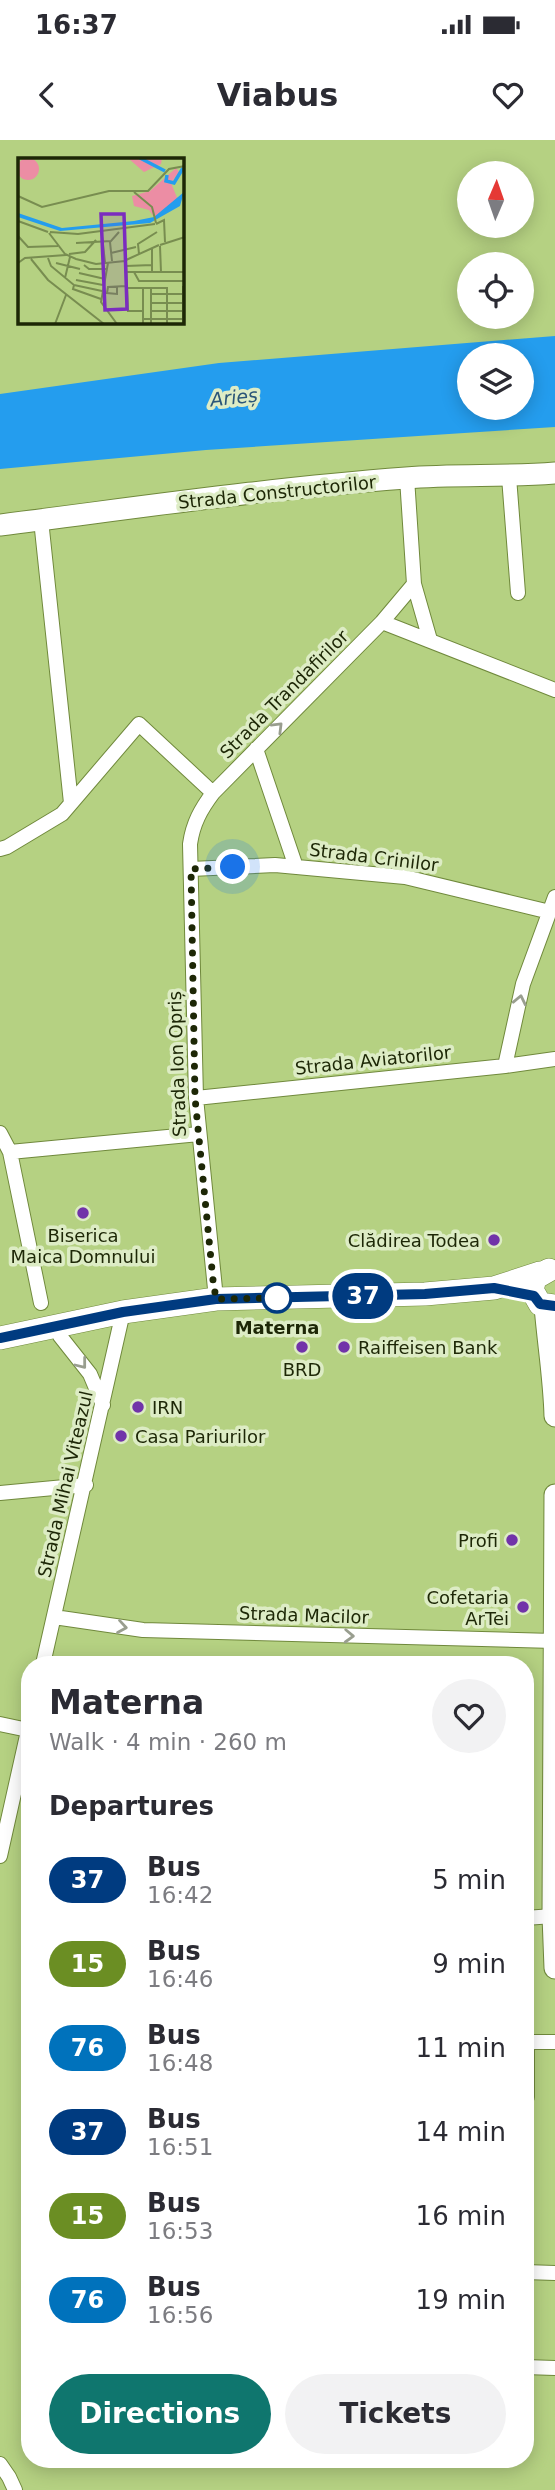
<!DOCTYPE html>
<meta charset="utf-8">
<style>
:root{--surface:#fff;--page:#f2f2f3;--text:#2b2b33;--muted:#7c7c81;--accent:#0f766e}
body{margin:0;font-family:"DejaVu Sans",sans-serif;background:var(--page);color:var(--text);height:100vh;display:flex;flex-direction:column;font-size:26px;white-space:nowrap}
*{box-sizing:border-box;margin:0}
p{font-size:23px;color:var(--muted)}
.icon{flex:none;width:38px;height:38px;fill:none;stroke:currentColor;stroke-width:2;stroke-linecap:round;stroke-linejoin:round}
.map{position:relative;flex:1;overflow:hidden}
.sheet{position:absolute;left:21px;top:1516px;width:513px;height:812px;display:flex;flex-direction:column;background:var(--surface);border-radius:28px;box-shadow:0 4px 18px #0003}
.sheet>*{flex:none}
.badge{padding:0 14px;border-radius:23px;font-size:24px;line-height:46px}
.needle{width:46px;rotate:2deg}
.buttons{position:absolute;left:457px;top:21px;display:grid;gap:14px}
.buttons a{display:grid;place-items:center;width:77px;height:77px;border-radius:50%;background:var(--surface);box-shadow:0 4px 18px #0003;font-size:35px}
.you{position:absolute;width:35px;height:35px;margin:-18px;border:5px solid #fff;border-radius:50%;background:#1a73e8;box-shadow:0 0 0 10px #1a73e833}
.map>.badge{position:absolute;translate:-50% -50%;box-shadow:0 0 0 4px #fff}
h2{padding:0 28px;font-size:26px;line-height:63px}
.round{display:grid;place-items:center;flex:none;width:74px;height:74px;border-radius:37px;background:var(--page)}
.overview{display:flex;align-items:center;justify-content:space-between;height:119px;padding:0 28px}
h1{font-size:33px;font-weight:700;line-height:52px}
.button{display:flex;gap:14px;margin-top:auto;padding:14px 28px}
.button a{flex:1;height:80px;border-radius:42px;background:var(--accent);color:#fff;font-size:28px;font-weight:700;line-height:80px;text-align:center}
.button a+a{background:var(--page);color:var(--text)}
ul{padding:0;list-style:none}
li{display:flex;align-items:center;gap:21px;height:84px;padding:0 28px}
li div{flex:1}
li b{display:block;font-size:26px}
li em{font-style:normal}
li .badge{min-width:77px;font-weight:700;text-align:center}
.status{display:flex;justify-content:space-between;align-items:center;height:49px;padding:0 35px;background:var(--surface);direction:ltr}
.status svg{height:19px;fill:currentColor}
header{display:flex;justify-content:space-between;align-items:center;height:91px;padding:0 28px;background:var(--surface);font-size:32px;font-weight:700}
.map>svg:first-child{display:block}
.water{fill:#249dee;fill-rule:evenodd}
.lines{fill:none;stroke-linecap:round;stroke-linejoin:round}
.street-casing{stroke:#70893c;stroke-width:16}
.secondary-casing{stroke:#70893c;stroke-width:23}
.primary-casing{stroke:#70893c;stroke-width:24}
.street{stroke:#fff;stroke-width:14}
.secondary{stroke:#fff;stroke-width:21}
.primary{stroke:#fff;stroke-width:23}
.oneway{stroke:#999e8f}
.line-casing{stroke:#fff;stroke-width:16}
.line{stroke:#003b80;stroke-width:10}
.walk{stroke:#1d2706;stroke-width:7;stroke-dasharray:0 12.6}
.poi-dot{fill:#7133a9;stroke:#ddecc5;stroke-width:2.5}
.stop-dot{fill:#fff;stroke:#003b80;stroke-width:3.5}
.labels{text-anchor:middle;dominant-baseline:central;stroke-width:7;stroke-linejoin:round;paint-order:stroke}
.street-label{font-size:18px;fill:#1d2706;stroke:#ddecc5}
.poi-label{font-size:18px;fill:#1d2706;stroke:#ddecc5;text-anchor:end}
.stop-label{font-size:18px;font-weight:bold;fill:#1d2706;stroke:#ddecc5}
.water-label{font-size:19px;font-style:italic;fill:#2b5678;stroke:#ddecc5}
.inset-river{fill:none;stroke:#249dee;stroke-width:3.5}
.inset-road{fill:none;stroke:#788d50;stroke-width:2}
.view{fill:#7b2cbf;fill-opacity:0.15;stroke:#7b2cbf;stroke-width:3.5}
.inset-edge{fill:none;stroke:#1d2706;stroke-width:3.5}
</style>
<div class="status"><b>16:37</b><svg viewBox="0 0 49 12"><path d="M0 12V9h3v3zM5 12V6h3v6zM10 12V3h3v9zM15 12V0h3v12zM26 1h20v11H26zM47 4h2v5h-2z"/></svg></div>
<header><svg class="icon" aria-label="back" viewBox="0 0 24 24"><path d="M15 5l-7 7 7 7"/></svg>Viabus<svg class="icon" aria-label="heart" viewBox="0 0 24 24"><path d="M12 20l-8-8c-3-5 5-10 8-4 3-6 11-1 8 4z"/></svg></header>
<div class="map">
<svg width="555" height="2350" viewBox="0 0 555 2350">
<rect width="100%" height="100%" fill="#b5d182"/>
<!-- water -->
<path class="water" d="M555 196V287L206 310 0 329V254L219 223ZM469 215H522V268H469Z"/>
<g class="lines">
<defs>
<path id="street" d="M509 337 518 453
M407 338 414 444 430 500
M41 380 71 663
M382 482 555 550
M256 609 296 727
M0 709 7 707 62 674 139 584 213 653
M191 729 275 725 405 737 550 772
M505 926 523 844 555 757
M196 958 505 926 555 919
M0 993 10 1012 41 1163
M10 1012 199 994
M216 1159 196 958 190 704C193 683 201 669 213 653L382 482 414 444
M56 1186 60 1196 90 1234 103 1265
M0 1353 86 1345
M54 1477 143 1490 554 1501
M43 1524 123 1172
M0 1584 28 1590
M0 1716 30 1582
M525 1778 553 1776
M525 1902H555
M525 1957H527V1902
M525 2132 555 2133
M525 2227 555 2228
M0 2324 9 2337 15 2350"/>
<path id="secondary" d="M0 385C135 368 270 348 406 338 456 334 505 337 555 333
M545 1166C548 1203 554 1239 555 1276
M555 1355 553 1776 555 1828"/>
<path id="primary" d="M549 1130 535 1138 532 1150 540 1164 555 1166
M0 1198 123 1172 216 1159 425 1154 494 1148 540 1133"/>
</defs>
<!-- street casing -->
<use href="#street" class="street-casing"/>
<!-- secondary casing -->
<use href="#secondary" class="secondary-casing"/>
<!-- primary casing -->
<use href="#primary" class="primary-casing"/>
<!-- street -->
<use href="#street" class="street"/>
<!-- secondary -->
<use href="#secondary" class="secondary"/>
<!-- primary -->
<use href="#primary" class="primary"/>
</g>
<!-- one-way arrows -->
<defs><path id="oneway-chevron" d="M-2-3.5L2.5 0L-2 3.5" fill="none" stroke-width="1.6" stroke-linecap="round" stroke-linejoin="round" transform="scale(1.75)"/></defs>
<g class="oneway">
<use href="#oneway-chevron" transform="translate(278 587) rotate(-45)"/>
<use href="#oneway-chevron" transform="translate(520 860) rotate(-78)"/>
<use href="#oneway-chevron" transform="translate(82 1224) rotate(52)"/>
<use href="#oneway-chevron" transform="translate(122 1487) rotate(9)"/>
<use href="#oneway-chevron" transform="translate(349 1496) rotate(2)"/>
</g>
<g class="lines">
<defs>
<path id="line" d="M0 1198 123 1172 216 1159 425 1154 494 1148 534 1156 540 1164 555 1166"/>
</defs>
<!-- line casing -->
<use href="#line" class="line-casing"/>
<!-- line -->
<use href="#line" class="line"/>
<!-- walk -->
<path class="walk" d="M233 727 191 729 195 958 213 1140 216 1159 277 1158"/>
</g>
<!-- markers -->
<g class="poi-dot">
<circle cx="83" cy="1073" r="7"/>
<circle cx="494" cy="1100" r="7"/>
<circle cx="302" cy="1207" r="7"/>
<circle cx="344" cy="1207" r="7"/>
<circle cx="138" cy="1267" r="7"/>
<circle cx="121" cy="1296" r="7"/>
<circle cx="512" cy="1400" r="7"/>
<circle cx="523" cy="1467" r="7"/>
</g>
<circle class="stop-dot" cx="277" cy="1158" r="14"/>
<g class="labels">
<!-- street labels -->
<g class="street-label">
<text transform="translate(277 352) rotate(-6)">Strada Constructorilor</text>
<text transform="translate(284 554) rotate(-45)">Strada Trandafirilor</text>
<text transform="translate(374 717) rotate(7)">Strada Crinilor</text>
<text transform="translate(373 920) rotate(-6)">Strada Aviatorilor</text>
<text transform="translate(177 924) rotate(-92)">Strada Ion Opriș</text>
<text transform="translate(65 1344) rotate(-77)">Strada Mihai Viteazul</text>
<text transform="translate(304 1475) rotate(2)">Strada Macilor</text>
</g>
<!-- poi labels -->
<g class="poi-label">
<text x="83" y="1095" text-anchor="middle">Biserica<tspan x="83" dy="21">Maica Domnului</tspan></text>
<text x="480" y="1100">Clădirea Todea</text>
<text x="358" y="1207" text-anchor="start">Raiffeisen Bank</text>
<text x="302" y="1229" text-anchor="middle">BRD</text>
<text x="152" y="1267" text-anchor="start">IRN</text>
<text x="135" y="1296" text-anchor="start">Casa Pariurilor</text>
<text x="498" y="1400">Profi</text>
<text x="509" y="1457">Cofetaria<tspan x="509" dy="21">ArTei</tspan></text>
</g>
<!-- stop labels -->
<g class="stop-label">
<text x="277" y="1187">Materna</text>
</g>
<!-- water labels -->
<g class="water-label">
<text transform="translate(234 257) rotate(-6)">Arieș</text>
</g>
</g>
<!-- overview -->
<g transform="translate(18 18)">
<rect width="166" height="166" fill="#b5d182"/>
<path d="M-1 11a11 11 0 1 1 22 0a11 11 0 1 1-22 0ZM102 0H144L143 6 126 14 111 1ZM158 10 161 14 153 25 160 42 136 59 131 52 116 48 114 38 132 33Z" fill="#ec8da4"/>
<path d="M166 34 162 48 132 65 42 73 0 59V55L44 70 116 63 136 59Z" fill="#249dee"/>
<path class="inset-river" d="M122 0 147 13M149 17 148 23 156 25 165 10"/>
<path class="inset-road" d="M116 34 134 49 138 65M0 38 24 49 91 33H130L151 11 167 8M0 63 30 74M138 66 146 62 147 84M32 74 60 76 137 66M31 75 47 96 58 101 78 106 107 103M0 78 10 89 40 88M84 78 87 104M58 85 93 83M142 87 167 79M142 88 143 114M93 95 118 89M51 96 67 94 78 82M121 96 120 86 139 74M30 100 33 108 56 127 55 131 83 141M13 101 30 122 86 166M108 102 141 87M94 103 92 84 101 74M108 104 110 153H125M0 105 7 100 48 97M38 105 62 111M90 105 83 144 99 166M66 107 71 111H89M108 108 134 107M108 114H167M116 114 121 123H167M134 114V91M61 115 87 121M47 120 52 99M58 122 85 127M56 127 84 133M99 128V136L89 135 90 129 108 128M108 130H149M133 136H167M133 145H167M133 153H167M125 161H167M165 165V128M37 166 48 137M125 166V130M133 166V130M149 166V129"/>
<path class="view" d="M83 56H106L109 151 87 152Z"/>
<rect width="166" height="166" class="inset-edge"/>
</g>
</svg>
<div class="buttons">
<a><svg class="needle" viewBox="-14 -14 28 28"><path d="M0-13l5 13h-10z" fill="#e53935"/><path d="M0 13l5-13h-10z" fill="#7c7c81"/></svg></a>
<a><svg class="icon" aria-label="locate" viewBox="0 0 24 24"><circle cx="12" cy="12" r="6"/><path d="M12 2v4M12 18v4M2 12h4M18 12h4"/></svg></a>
<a><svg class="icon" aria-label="layers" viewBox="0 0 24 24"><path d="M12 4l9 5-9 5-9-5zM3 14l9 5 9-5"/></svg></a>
</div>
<div class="you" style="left:233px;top:727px"></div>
<b class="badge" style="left:363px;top:1156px;background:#003b80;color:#fff">37</b>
<section class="sheet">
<div class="overview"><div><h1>Materna</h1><p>Walk · 4 min · 260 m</p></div><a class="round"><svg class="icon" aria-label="heart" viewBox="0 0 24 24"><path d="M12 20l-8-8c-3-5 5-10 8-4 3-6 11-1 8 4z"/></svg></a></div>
<h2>Departures</h2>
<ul>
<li><span class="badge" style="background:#003b80;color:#fff">37</span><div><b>Bus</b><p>16:42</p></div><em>5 min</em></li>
<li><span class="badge" style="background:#6b8e23;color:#fff">15</span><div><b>Bus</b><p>16:46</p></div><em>9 min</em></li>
<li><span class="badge" style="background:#0072bc;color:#fff">76</span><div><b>Bus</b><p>16:48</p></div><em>11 min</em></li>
<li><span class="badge" style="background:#003b80;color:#fff">37</span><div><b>Bus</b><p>16:51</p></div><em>14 min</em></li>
<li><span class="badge" style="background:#6b8e23;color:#fff">15</span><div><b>Bus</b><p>16:53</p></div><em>16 min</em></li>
<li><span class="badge" style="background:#0072bc;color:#fff">76</span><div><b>Bus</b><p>16:56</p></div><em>19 min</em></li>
</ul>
<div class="button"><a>Directions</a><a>Tickets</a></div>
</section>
</div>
